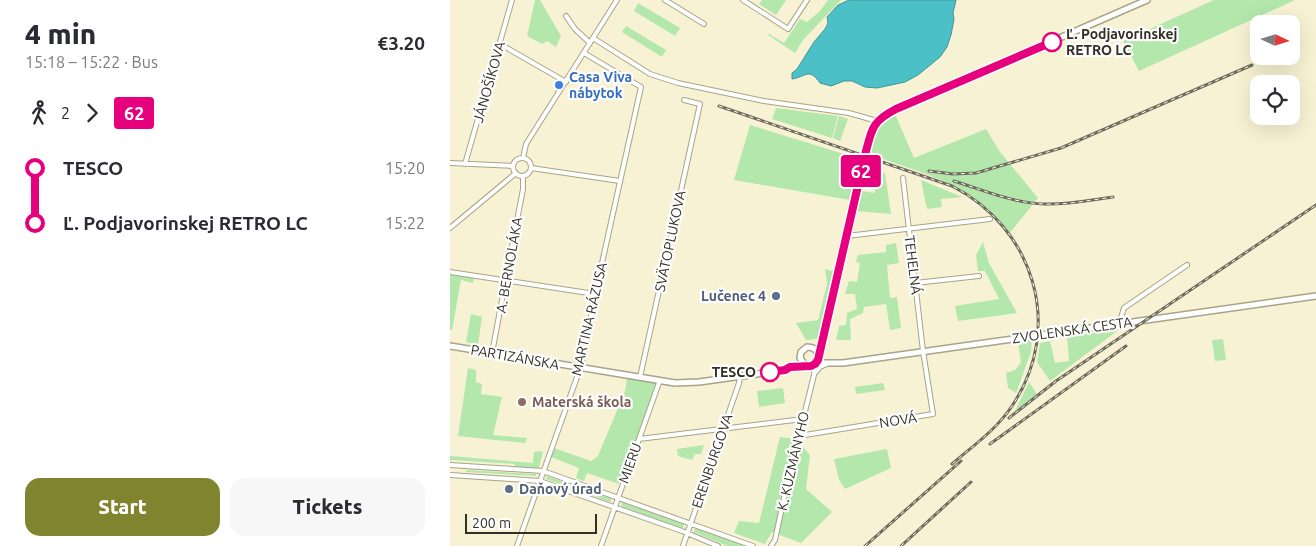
<!DOCTYPE html>
<meta charset="utf-8">
<style>
:root{--surface:#fff;--page:#f7f7f7;--text:#2b2b33;--muted:#7c7c81;--accent:#81842e}
body{margin:0;font-family:Ubuntu,sans-serif;background:var(--page);color:var(--text);height:100vh;display:flex;flex-direction:column;font-size:19px;white-space:nowrap}
*{box-sizing:border-box;margin:0}
p{font-size:16px;color:var(--muted)}
.icon{flex:none;width:28px;height:28px;fill:none;stroke:currentColor;stroke-width:2;stroke-linecap:round;stroke-linejoin:round}
.map{position:relative;flex:1;overflow:hidden}
.sheet{display:flex;flex-direction:column;background:var(--surface);width:450px}
.sheet>*{flex:none}
.badge{padding:0 10px;border-radius:4px;font-size:18px;line-height:32px}
.needle{width:32px;rotate:94deg}
.controls{position:absolute;left:800px;top:15px;display:grid;gap:10px}
.controls a{display:grid;place-items:center;width:50px;height:50px;border-radius:10px;background:var(--surface);box-shadow:0 5px 20px #0002;font-size:25px}
.scale{position:absolute;left:15px;bottom:12px;width:132px;box-sizing:border-box;padding-left:5px;border:2px solid #322f24;border-top:0;font-size:14px;line-height:18px;white-space:nowrap;color:#322f24;-webkit-text-stroke:4px #fefefe;paint-order:stroke}
.map>.badge{position:absolute;translate:-50% -50%;box-shadow:0 0 0 2px #fff}
.legs{display:flex;align-items:center;gap:8px;height:55px;padding:0 25px;font-size:16px}
.legs p{margin-inline-start:auto}
.overview{display:flex;align-items:center;justify-content:space-between;height:85px;padding:0 25px}
h1{font-size:28px;font-weight:800;line-height:38px}
.primary-button{display:flex;gap:10px;margin-top:auto;padding:10px 25px}
.primary-button a{flex:1;height:58px;border-radius:15px;background:var(--accent);color:#fff;font-size:20px;font-weight:800;line-height:58px;text-align:center}
.primary-button a+a{background:var(--page);color:var(--text)}
ul{padding:0 25px;list-style:none}
li{display:flex;align-items:center;gap:18px;height:55px;font-size:19px}
li i{display:grid;place-items:center;width:8px;height:100%;margin:0 6px;background:currentColor}
li i::after{content:'';width:12px;height:12px;margin:-6px;border:4px solid;border-radius:50%;background:var(--surface)}
li p{margin-inline-start:auto}
li:first-child i{background:linear-gradient(#0000 50%,currentColor 0)}
li:last-child i{background:linear-gradient(currentColor 50%,#0000 0)}
main{display:flex;flex:1;min-height:0}
.map>svg:first-child{display:block}
.green{fill:#b3e7ac}
.water{fill:#4cc0c7;stroke:#449496}
.lines{fill:none;stroke-linecap:round;stroke-linejoin:round}
.minor-casing{stroke:#a9a387;stroke-width:6}
.tertiary-casing{stroke:#a9a387;stroke-width:8}
.minor{stroke:#fff;stroke-width:4}
.tertiary{stroke:#fff;stroke-width:5}
.rail-casing{stroke:#6f6b5a;stroke-width:3}
.rail{stroke:#fefefe;stroke-width:1;stroke-dasharray:4;stroke-linecap:butt}
.line-1-casing{stroke:#fff;stroke-width:11}
.line-1{stroke:#e6007e;stroke-width:8}
.stop-1-dot{fill:#fff;stroke:#e6007e;stroke-width:2.5}
.shop-dot{fill:#3f7fe0;stroke:#fefefe;stroke-width:2}
.service-dot{fill:#5c6f8a;stroke:#fefefe;stroke-width:2}
.education-dot{fill:#8d6e63;stroke:#fefefe;stroke-width:2}
.labels{text-anchor:middle;dominant-baseline:central;stroke-width:4.5;stroke-linejoin:round;paint-order:stroke}
.stop-label{font-size:14px;font-weight:bold;fill:#322f24;stroke:#fefefe;text-anchor:start}
.shop-label{font-size:14px;font-weight:bold;fill:#366cbe;stroke:#fefefe;text-anchor:start}
.street-label{font-size:14px;fill:#322f24;stroke:#fefefe}
.service-label{font-size:14px;font-weight:bold;fill:#4e5e75;stroke:#fefefe;text-anchor:end}
.education-label{font-size:14px;font-weight:bold;fill:#785e54;stroke:#fefefe;text-anchor:start}
</style>
<main>
<section class="sheet">
<div class="overview"><div><h1>4 min</h1><p>15:18 – 15:22 · Bus</p></div><b>€3.20</b></div>
<div class="legs"><svg class="icon" aria-label="walk" viewBox="0 0 24 24"><circle cx="13" cy="4" r="2"/><path d="M13 8l-2 6 4 7M11 14l-3 7M7 12l3-4h3l4 4"/></svg>2<svg class="icon" aria-label="forward" viewBox="0 0 24 24"><path d="M9 5l7 7-7 7"/></svg><b class="badge" style="background:#e6007e;color:#fff">62</b></div>
<ul>
<li><i style="color:#e6007e"></i><b>TESCO</b><p>15:20</p></li>
<li><i style="color:#e6007e"></i><b>Ľ. Podjavorinskej RETRO LC</b><p>15:22</p></li>
</ul>
<div class="primary-button"><a>Start</a><a>Tickets</a></div>
</section>
<div class="map">
<svg width="866" height="546" viewBox="0 0 866 546">
<rect width="100%" height="100%" fill="#f8f2d4"/>
<!-- green -->
<path class="green" d="M85 0H90L111 36 106 47 97 41 92 44 77 36Z
M312 0H336L326 15 309 4Z
M378 0H391L353 40 345 53 318 35 319 34 334 43 350 19 357 22 369 12Z
M764 0H845L689 71 673 41Z
M188 3 230 28 225 36 184 11Z
M176 26 216 50 212 57 172 32Z
M326 108 388 116 382 138 322 119Z
M445 114 464 158 536 129 550 152 588 198 558 235C548 221 537 208 524 198 498 178 450 166 419 154L430 123Z
M389 116 398 119 390 141 383 138Z
M300 125 410 159 400 200 284 180Z
M433 173H435L441 214 407 211 412 191 424 193 428 182H430Z
M471 180 512 197 491 199 492 207 477 209Z
M533 242 539 263 567 313 508 321 505 306 549 299 535 271H528L526 255Z
M446 243 449 263 437 265 440 298 447 297 451 328 440 330 436 304 414 307 413 313 400 319 401 340H386L389 326 396 325 397 313 407 309 405 294H395L399 281 407 282 410 263 406 262 408 255 436 252V245Z
M375 269 386 272 372 330 368 339 356 340 346 323 368 320 377 284Z
M0 274 24 278 23 283 11 280 2 330H0Z
M21 314 32 317 28 345 16 342Z
M670 329 600 381 587 362 590 343 600 341 605 363 619 361 617 337Z
M773 339 776 360 765 361 762 340Z
M582 340 581 352 566 393 558 388 556 373 565 370 571 363 568 342Z
M18 368 26 370V382L32 384 31 394 52 397 43 435 77 438 75 443 8 436Z
M177 378 210 383 169 484 137 473 134 481 126 478 129 468 101 457 104 448 141 461 148 456 175 391Z
M579 382 587 394 565 411Z
M433 383 435 390 406 394 405 387Z
M333 388 335 403 309 407 307 391Z
M330 437 346 439 360 455 356 489 382 512 351 543 322 532 315 544 284 533 289 521 309 523Z
M254 445 251 454H245L242 460 228 456 227 449Z
M437 449 441 468 395 489 389 480 384 459Z
M93 451 89 468H65V464L2 460 0 463V456L83 463 84 452Z
M16 470 86 474V476L16 472Z
M97 476 162 499 160 502 96 479Z
M172 502 234 524 233 529 171 506Z
M245 528 295 546H277L244 532Z"/>
<!-- water -->
<path class="water" d="M399 0H506L503 13 504 19 501 35 497 47 490 57 468 75 455 82 427 88 415 87 402 81H394L381 86 370 83C359 67 356 77 342 79V73L347 69 364 42 375 29 378 23 377 17 388 5Z"/>
<g class="lines">
<defs>
<path id="minor" d="M215 0 254 24
M293 0 338 29 357 0
M116 16 125 29 140 43
M143 38 200 74 228 83 314 101 399 113 427 121
M50 44 116 82
M73 158 76 144 167 0
M63 167a9 9 0 1 1 18 0a9 9 0 1 1-18 0Z
M0 163 63 166
M15 164 62 0
M81 168 170 181
M0 228 66 173
M397 236 540 219
M0 272 145 294
M465 283 529 276
M669 324 674 308 737 265
M42 353 73 189V176
M365 373 370 367 377 364
M190 377 250 104 234 100
M349 436 483 414 473 351 453 178
M189 439 353 419
M0 465 93 471 303 546
M0 475 90 481 232 531 268 546
M67 546 132 363 146 290 191 87 134 53
M151 546 210 380
M233 546 289 383 290 377
M321 546 325 540 337 484 364 375 365 364"/>
<path id="tertiary" d="M0 346 225 383 249 382 335 370C343 366 376 368 367 352 365 348 361 347 357 347L351 352 350 358 355 365
M368 354 420 136 427 121 446 109 697 0
M366 363H393L866 296"/>
</defs>
<!-- minor casing -->
<use href="#minor" class="minor-casing"/>
<!-- tertiary casing -->
<use href="#tertiary" class="tertiary-casing"/>
<!-- minor -->
<use href="#minor" class="minor"/>
<!-- tertiary -->
<use href="#tertiary" class="tertiary"/>
<defs>
<path id="rail" d="M269 106 502 186C584 228 615 327 562 406 547 429 523 446 502 464
M479 171 503 174 526 173 611 148 802 65
M504 181C533 190 563 203 594 204 617 205 640 200 663 197
M559 418 606 381 866 205
M540 444 676 346
M415 546 511 461
M451 546 521 482"/>
</defs>
<!-- rail casing -->
<use href="#rail" class="rail-casing"/>
<!-- rail -->
<use href="#rail" class="rail"/>
</g>
<g class="lines">
<defs>
<path id="line-1" d="M320 372 335 370 340 367 361 366 365 364 368 360 415 155C422 129 421 122 446 109L602 42"/>
</defs>
<!-- line-1 casing -->
<use href="#line-1" class="line-1-casing"/>
<!-- line-1 -->
<use href="#line-1" class="line-1"/>
</g>
<!-- markers -->
<g class="stop-1-dot">
<circle cx="602" cy="42" r="9"/>
<circle cx="320" cy="372" r="9"/>
</g>
<circle class="shop-dot" cx="109" cy="85" r="5"/>
<g class="service-dot">
<circle cx="326" cy="296" r="5"/>
<circle cx="59" cy="489" r="5"/>
</g>
<circle class="education-dot" cx="72" cy="402" r="5"/>
<g class="labels">
<!-- stop labels -->
<g class="stop-label">
<text x="616" y="34">Ľ. Podjavorinskej<tspan x="616" dy="16">RETRO LC</tspan></text>
<text x="306" y="372" text-anchor="end">TESCO</text>
</g>
<!-- shop labels -->
<g class="shop-label">
<text x="119" y="77">Casa Viva<tspan x="119" dy="16">nábytok</tspan></text>
</g>
<!-- street labels -->
<g class="street-label">
<text transform="translate(39 82) rotate(-74)">JÁNOŠÍKOVA</text>
<text transform="translate(220 241) rotate(-78)">SVÄTOPLUKOVA</text>
<text transform="translate(59 265) rotate(-80)">A. BERNOLÁKA</text>
<text transform="translate(463 265) rotate(83)">TEHELNÁ</text>
<text transform="translate(139 319) rotate(-77)">MARTINA RÁZUSA</text>
<text transform="translate(622 330) rotate(-8)">ZVOLENSKÁ CESTA</text>
<text transform="translate(65 357) rotate(10)">PARTIZÁNSKA</text>
<text transform="translate(448 420) rotate(-9)">NOVÁ</text>
<text transform="translate(262 461) rotate(-71)">ERENBURGOVA</text>
<text transform="translate(343 461) rotate(-77)">K. KUZMÁNYHO</text>
<text transform="translate(180 463) rotate(-70)">MIERU</text>
</g>
<!-- service labels -->
<g class="service-label">
<text x="316" y="296">Lučenec 4</text>
<text x="69" y="489" text-anchor="start">Daňový úrad</text>
</g>
<!-- education labels -->
<g class="education-label">
<text x="82" y="402">Materská škola</text>
</g>
</g>
</svg>
<div class="controls">
<a><svg class="needle" viewBox="-14 -14 28 28"><path d="M0-13l5 13h-10z" fill="#e53935"/><path d="M0 13l5-13h-10z" fill="#7c7c81"/></svg></a>
<a><svg class="icon" aria-label="locate" viewBox="0 0 24 24"><circle cx="12" cy="12" r="6"/><path d="M12 2v4M12 18v4M2 12h4M18 12h4"/></svg></a>
</div>
<div class="scale">200 m</div>
<b class="badge" style="left:411px;top:171px;background:#e6007e;color:#fff">62</b>
</div>
</main>
